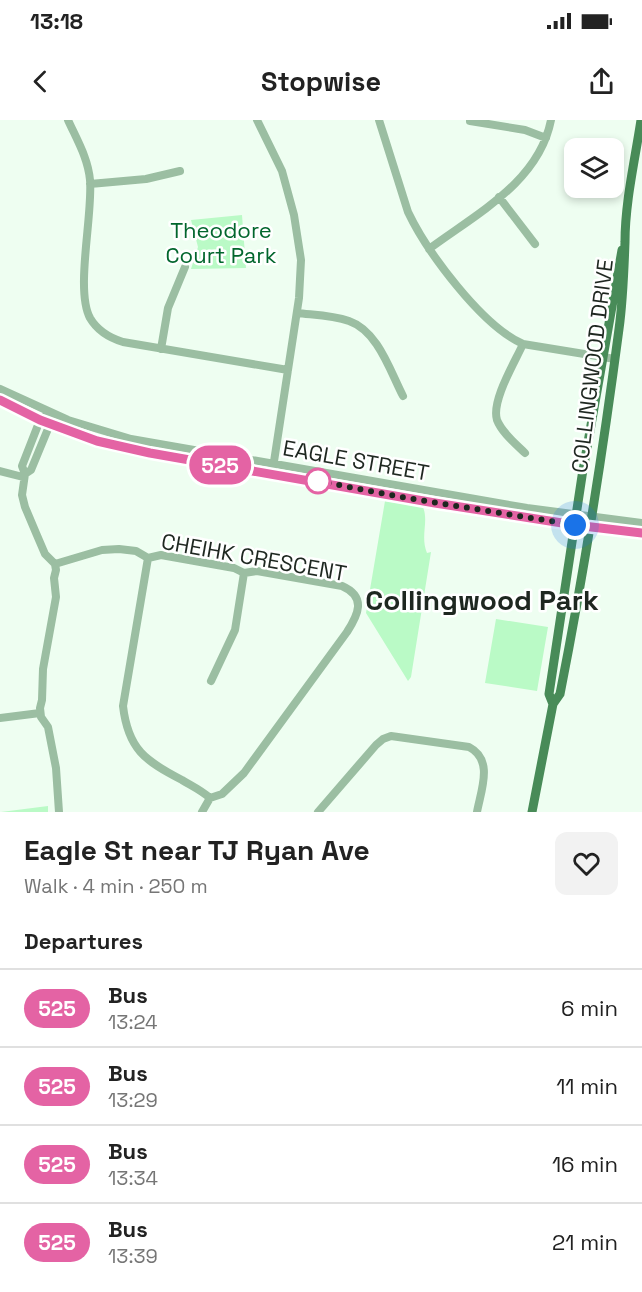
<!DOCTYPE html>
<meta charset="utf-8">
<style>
:root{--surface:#fff;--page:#f2f2f2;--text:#222;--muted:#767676;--line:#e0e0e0}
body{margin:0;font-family:"Space Grotesk",sans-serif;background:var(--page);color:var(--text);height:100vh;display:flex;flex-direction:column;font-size:22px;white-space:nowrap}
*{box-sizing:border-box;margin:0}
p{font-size:20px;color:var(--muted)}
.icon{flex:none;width:33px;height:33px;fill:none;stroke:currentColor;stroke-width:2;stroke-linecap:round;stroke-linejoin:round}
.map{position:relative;height:692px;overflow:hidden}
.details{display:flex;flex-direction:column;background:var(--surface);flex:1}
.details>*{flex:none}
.badge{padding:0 12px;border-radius:20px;font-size:21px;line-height:39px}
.controls{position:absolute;left:564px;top:18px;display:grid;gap:12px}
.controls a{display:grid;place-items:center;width:60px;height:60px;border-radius:12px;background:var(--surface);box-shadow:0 3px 9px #0003;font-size:30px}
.you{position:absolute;width:30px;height:30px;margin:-15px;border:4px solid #fff;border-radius:50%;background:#1a73e8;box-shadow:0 0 0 9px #1a73e833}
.map>.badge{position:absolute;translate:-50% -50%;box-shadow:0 0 0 3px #fff}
h2{padding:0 24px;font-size:22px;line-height:54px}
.round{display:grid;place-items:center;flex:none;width:63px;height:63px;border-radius:12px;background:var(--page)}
.summary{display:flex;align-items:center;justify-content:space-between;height:102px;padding:0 24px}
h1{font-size:28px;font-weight:700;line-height:45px}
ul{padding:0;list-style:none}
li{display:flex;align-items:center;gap:18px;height:78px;padding:0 24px;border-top:2px solid var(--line)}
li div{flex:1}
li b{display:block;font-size:22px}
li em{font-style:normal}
li .badge{min-width:66px;font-weight:700;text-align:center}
.status{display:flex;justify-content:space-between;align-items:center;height:42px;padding:0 30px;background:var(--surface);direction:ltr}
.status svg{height:16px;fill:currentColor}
header{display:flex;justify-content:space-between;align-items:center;height:78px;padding:0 24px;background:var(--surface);font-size:27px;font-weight:700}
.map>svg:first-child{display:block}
.green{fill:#bafac6}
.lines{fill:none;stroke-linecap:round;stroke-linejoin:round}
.minor{stroke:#9bbea2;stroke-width:8}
.major{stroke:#488b58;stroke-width:9}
.line-casing{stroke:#fff;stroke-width:14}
.line{stroke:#e463a4;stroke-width:9}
.walk{stroke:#1e2720;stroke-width:6;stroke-dasharray:0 10.8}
.stop-dot{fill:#fff;stroke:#e463a4;stroke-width:3}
.labels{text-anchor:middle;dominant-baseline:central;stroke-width:5;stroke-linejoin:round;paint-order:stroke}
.park-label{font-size:22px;fill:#02662d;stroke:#fff}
.street-label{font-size:22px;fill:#1e2720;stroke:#fff}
.district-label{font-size:28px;font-weight:bold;fill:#1e2720;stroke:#fff}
</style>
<div class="status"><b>13:18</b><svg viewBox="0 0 49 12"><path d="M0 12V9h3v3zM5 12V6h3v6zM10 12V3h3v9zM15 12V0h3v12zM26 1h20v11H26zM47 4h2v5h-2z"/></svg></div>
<header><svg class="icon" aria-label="back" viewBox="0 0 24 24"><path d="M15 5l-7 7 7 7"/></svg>Stopwise<svg class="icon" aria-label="share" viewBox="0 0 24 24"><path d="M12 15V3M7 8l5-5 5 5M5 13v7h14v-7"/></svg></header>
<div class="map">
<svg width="642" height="692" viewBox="0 0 642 692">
<rect width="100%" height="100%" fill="#eefef1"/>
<!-- green -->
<path class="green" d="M242 95 246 148 191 149 198 127 191 100Z
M385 381 423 387C429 402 420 416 427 433L431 432 411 557 408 561 366 493Z
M496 499 548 507 537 571 485 563Z
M48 686V692H1Z"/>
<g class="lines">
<!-- minor -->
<path class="minor" d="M68 0C77 20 88 38 90 60 93 95 75 170 90 198 97 210 110 218 123 222L288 250
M257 0 282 51 294 95 301 140 299 178 273 348
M379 0 408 92C427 132 482 206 523 224L615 239
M470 1 525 10 546 18
M90 64 146 59 180 51
M499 77 535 124
M429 129C476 94 539 62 551 0
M297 193C314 195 332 195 349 201 378 211 390 251 403 276
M523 224C515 242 491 281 497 300 502 313 516 324 525 333
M161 229 168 188 185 147
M0 269 68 300 131 319 527 388 642 403
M0 280C89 328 177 336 275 353 318 361 361 370 404 378 483 391 563 402 642 413
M44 296 40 300 22 346 25 354 22 375 25 387 36 413 45 434 55 444 56 450 54 458 56 477 43 549 42 580 40 588 41 597 48 607 56 648 59 692
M0 351 23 357
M25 354 31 350 50 304V300
M148 438 123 586C128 629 145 641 182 660 192 666 201 670 210 678
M55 444 102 430 119 429 136 431 148 438 161 435 234 448 244 453 257 451 342 466C367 477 358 495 347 512L244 653 222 674 210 678 202 692
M211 561 235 510 244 453
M0 598 40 593
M318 692 376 625 383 619 391 616 469 627C494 640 481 670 477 692"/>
<!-- major -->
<path class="major" d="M553 584 549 574 582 356 622 130
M532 692 553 584 560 574C584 453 603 331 619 209 623 180 624 151 625 122 625 82 635 40 641 0"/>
</g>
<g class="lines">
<defs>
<path id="line" d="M0 280 40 300 97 321 150 333 435 383 575 405 642 413"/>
</defs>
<!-- line casing -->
<use href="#line" class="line-casing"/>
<!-- line -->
<use href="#line" class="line"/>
<!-- walk -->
<path class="walk" d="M318 361 401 377 575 405"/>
</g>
<!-- markers -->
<circle class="stop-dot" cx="318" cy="361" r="12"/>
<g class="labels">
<!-- park labels -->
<g class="park-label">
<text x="221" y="110">Theodore<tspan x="221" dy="25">Court Park</tspan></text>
</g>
<!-- street labels -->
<g class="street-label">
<text transform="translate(592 246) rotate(-83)">COLLINGWOOD DRIVE</text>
<text transform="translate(356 340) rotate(10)">EAGLE STREET</text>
<text transform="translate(254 437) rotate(10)">CHEIHK CRESCENT</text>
</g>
<!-- district labels -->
<g class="district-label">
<text x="482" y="480">Collingwood Park</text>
</g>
</g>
</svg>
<div class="controls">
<a><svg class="icon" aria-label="layers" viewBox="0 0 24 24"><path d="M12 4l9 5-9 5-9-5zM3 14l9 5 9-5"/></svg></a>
</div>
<div class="you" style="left:575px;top:405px"></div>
<b class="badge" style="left:220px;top:345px;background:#e463a4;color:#fff">525</b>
</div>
<section class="details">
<div class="summary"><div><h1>Eagle St near TJ Ryan Ave</h1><p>Walk · 4 min · 250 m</p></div><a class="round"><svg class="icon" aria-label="heart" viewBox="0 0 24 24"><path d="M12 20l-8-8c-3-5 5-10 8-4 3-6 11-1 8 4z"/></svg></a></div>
<h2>Departures</h2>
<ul>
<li><span class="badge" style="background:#e463a4;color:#fff">525</span><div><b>Bus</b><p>13:24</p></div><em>6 min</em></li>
<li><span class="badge" style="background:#e463a4;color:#fff">525</span><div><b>Bus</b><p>13:29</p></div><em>11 min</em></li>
<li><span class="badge" style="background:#e463a4;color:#fff">525</span><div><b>Bus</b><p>13:34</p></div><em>16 min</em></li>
<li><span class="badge" style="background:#e463a4;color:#fff">525</span><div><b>Bus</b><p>13:39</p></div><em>21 min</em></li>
</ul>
</section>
